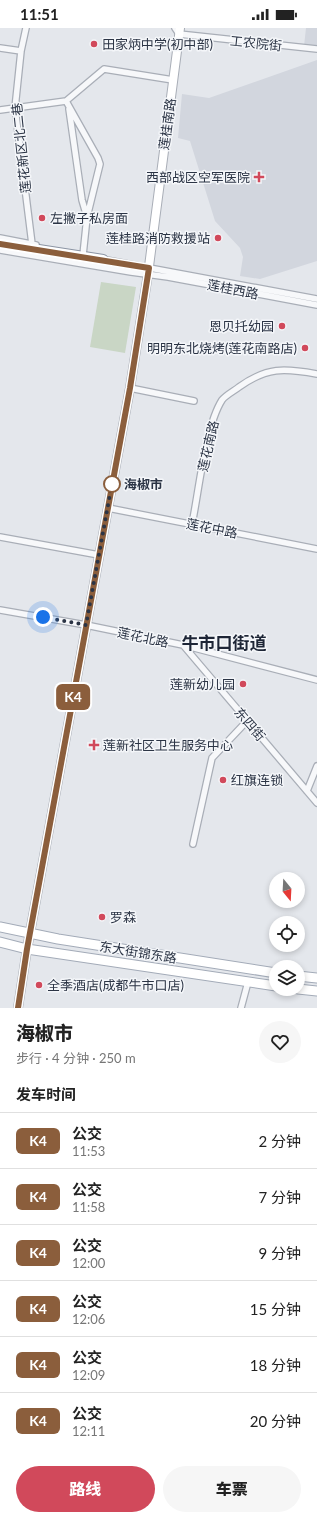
<!DOCTYPE html>
<html lang="zh">
<meta charset="utf-8">
<style>
:root{--surface:#fff;--page:#f6f6f6;--text:#222;--muted:#767676;--line:#e0e0e0;--accent:#d1495b}
body{margin:0;font-family:Lato,"Noto Sans SC",sans-serif;background:var(--page);color:var(--text);height:100vh;display:flex;flex-direction:column;font-size:15px;white-space:nowrap}
*{box-sizing:border-box;margin:0}
p{font-size:13px;color:var(--muted)}
.icon{flex:none;width:22px;height:22px;fill:none;stroke:currentColor;stroke-width:2;stroke-linecap:round;stroke-linejoin:round}
.map{position:relative;height:980px;overflow:hidden}
.side{display:flex;flex-direction:column;background:var(--surface);flex:1}
.side>*{flex:none}
.badge{padding:0 8px;border-radius:6px;font-size:14px;line-height:26px}
.needle{width:26px;rotate:162deg}
.buttons{position:absolute;left:269px;top:844px;display:grid;gap:8px}
.buttons a{display:grid;place-items:center;width:36px;height:36px;border-radius:50%;background:var(--surface);box-shadow:0 2px 6px #0003;font-size:20px}
.you{position:absolute;width:20px;height:20px;margin:-10px;border:3px solid #fff;border-radius:50%;background:#1a73e8;box-shadow:0 0 0 6px #1a73e833}
.map>.badge{position:absolute;translate:-50% -50%;box-shadow:0 0 0 2px #fff}
h2{padding:0 16px;font-size:15px;line-height:36px}
.round{display:grid;place-items:center;flex:none;width:42px;height:42px;border-radius:21px;background:var(--page)}
.headline{display:flex;align-items:center;justify-content:space-between;height:68px;padding:0 16px}
h1{font-size:19px;font-weight:800;line-height:30px}
.cta{display:flex;gap:8px;margin-top:auto;padding:8px 16px}
.cta a{flex:1;height:46px;border-radius:24px;background:var(--accent);color:#fff;font-size:16px;font-weight:800;line-height:46px;text-align:center}
.cta a+a{background:var(--page);color:var(--text)}
ul{padding:0;list-style:none}
li{display:flex;align-items:center;gap:12px;height:56px;padding:0 16px;border-top:1px solid var(--line)}
li div{flex:1}
li b{display:block;font-size:15px}
li em{font-style:normal}
li .badge{min-width:44px;font-weight:700;text-align:center}
.status{display:flex;justify-content:space-between;align-items:center;height:28px;padding:0 20px;background:var(--surface);direction:ltr}
.status svg{height:11px;fill:currentColor}
.map>svg:first-child{display:block}
.built{fill:#d2d6de}
.green{fill:#c9d6c5}
.lines{fill:none;stroke-linecap:round;stroke-linejoin:round}
.street-casing{stroke:#a9aeb7;stroke-width:8}
.secondary-casing{stroke:#a9aeb7;stroke-width:10}
.primary-casing{stroke:#a3abb8;stroke-width:11}
.highway-casing{stroke:#8b94a3;stroke-width:12}
.street{stroke:#f7f8fa;stroke-width:5.5}
.secondary{stroke:#fff;stroke-width:8}
.primary{stroke:#fff;stroke-width:9}
.highway{stroke:#fff;stroke-width:10}
.line-casing{stroke:#fff;stroke-width:9}
.line{stroke:#8b5e3c;stroke-width:6}
.walk{stroke:#2b3445;stroke-width:4;stroke-dasharray:0 7.2}
.poi-dot{fill:#d1495b;stroke:#f4f6f9;stroke-width:1.5}
.stop-dot{fill:#fff;stroke:#8b5e3c;stroke-width:2}
.labels{text-anchor:middle;dominant-baseline:central;stroke-width:3;stroke-linejoin:round;paint-order:stroke}
.street-label{font-size:13px;fill:#2b3445;stroke:#f4f6f9}
.poi-label{font-size:13px;fill:#2b3445;stroke:#f4f6f9;text-anchor:start}
.stop-label{font-size:13px;font-weight:bold;fill:#2b3445;stroke:#f4f6f9;text-anchor:start}
.district-label{font-size:17px;font-weight:bold;fill:#1d2536;stroke:#f4f6f9}
</style>
<div class="status"><b>11:51</b><svg viewBox="0 0 49 12"><path d="M0 12V9h3v3zM5 12V6h3v6zM10 12V3h3v9zM15 12V0h3v12zM26 1h20v11H26zM47 4h2v5h-2z"/></svg></div>
<div class="map">
<svg width="317" height="980" viewBox="0 0 317 980">
<rect width="100%" height="100%" fill="#e4e7ec"/>
<!-- built -->
<path class="built" d="M306 0H317V19L304 18Z
M317 32V233L260 251 240 248 243 229 240 220 215 193 190 113 178 110 182 66 209 70Z"/>
<!-- green -->
<path class="green" d="M101 254 136 259 125 325 90 319Z"/>
<g class="lines">
<defs>
<path id="street" d="M26 0 21 23 15 80 32 216
M175 0 179 6 317 21
M0 20 21 23
M66 73 98 130 100 136 87 189 83 227
M69 81 82 172 87 189
M0 82 66 73 104 41 173 52
M0 210 36 217
M0 222 131 244 168 249 317 277
M101 231 317 271
M130 360 194 373
M108 480 317 521
M192 496C199 463 205 399 222 372 226 367 234 363 239 359 267 339 284 340 317 346
M0 509 99 527
M0 582 86 597 183 617 317 652
M183 617 317 775
M307 763 317 738
M193 816 212 730 247 693
M241 980 248 954"/>
<path id="secondary" d="M18 980 27 921 130 360 148 246 180 0"/>
<path id="primary" d="M0 899 58 911 276 945
M0 914 27 921 276 958
M298 948 317 950
M298 961 317 963"/>
<path id="highway" d="M0 216 103 232"/>
</defs>
<!-- street casing -->
<use href="#street" class="street-casing"/>
<!-- secondary casing -->
<use href="#secondary" class="secondary-casing"/>
<!-- primary casing -->
<use href="#primary" class="primary-casing"/>
<!-- highway casing -->
<use href="#highway" class="highway-casing"/>
<!-- street -->
<use href="#street" class="street"/>
<!-- secondary -->
<use href="#secondary" class="secondary"/>
<!-- primary -->
<use href="#primary" class="primary"/>
<!-- highway -->
<use href="#highway" class="highway"/>
</g>
<g class="lines">
<defs>
<path id="line" d="M0 216 149 240 130 360 27 921 18 980"/>
</defs>
<!-- line casing -->
<use href="#line" class="line-casing"/>
<!-- line -->
<use href="#line" class="line"/>
<!-- walk -->
<path class="walk" d="M43 589 86 597 113 450 112 456"/>
</g>
<!-- markers -->
<g class="poi-dot">
<circle cx="94" cy="16" r="4"/>
<path d="M257 143h4v4h4v4h-4v4h-4v-4h-4v-4h4z"/>
<circle cx="42" cy="190" r="4"/>
<circle cx="218" cy="210" r="4"/>
<circle cx="282" cy="298" r="4"/>
<circle cx="305" cy="320" r="4"/>
<circle cx="243" cy="656" r="4"/>
<path d="M92 711h4v4h4v4h-4v4h-4v-4h-4v-4h4z"/>
<circle cx="223" cy="752" r="4"/>
<circle cx="102" cy="889" r="4"/>
<circle cx="39" cy="957" r="4"/>
</g>
<circle class="stop-dot" cx="112" cy="456" r="8"/>
<g class="labels">
<!-- street labels -->
<g class="street-label">
<text transform="translate(256 15) rotate(6)">工农院街</text>
<text transform="translate(167 96) rotate(-82)">莲桂南路</text>
<text transform="translate(21 120) rotate(-96)">莲花新区北二巷</text>
<text transform="translate(233 261) rotate(11)">莲桂西路</text>
<text transform="translate(208 418) rotate(-77)">莲花南路</text>
<text transform="translate(212 500) rotate(11)">莲花中路</text>
<text transform="translate(143 609) rotate(12)">莲花北路</text>
<text transform="translate(250 696) rotate(49)">东四街</text>
<text transform="translate(138 924) rotate(9)">东大街锦东路</text>
</g>
<!-- poi labels -->
<g class="poi-label">
<text x="102" y="16">田家炳中学(初中部)</text>
<text x="250" y="149" text-anchor="end">西部战区空军医院</text>
<text x="50" y="190">左撇子私房面</text>
<text x="210" y="210" text-anchor="end">莲桂路消防救援站</text>
<text x="274" y="298" text-anchor="end">恩贝托幼园</text>
<text x="297" y="320" text-anchor="end">明明东北烧烤(莲花南路店)</text>
<text x="235" y="656" text-anchor="end">莲新幼儿园</text>
<text x="103" y="717">莲新社区卫生服务中心</text>
<text x="231" y="752">红旗连锁</text>
<text x="110" y="889">罗森</text>
<text x="47" y="957">全季酒店(成都牛市口店)</text>
</g>
<!-- stop labels -->
<g class="stop-label">
<text x="124" y="456">海椒市</text>
</g>
<!-- district labels -->
<g class="district-label">
<text x="224" y="614">牛市口街道</text>
</g>
</g>
</svg>
<div class="buttons">
<a><svg class="needle" viewBox="-14 -14 28 28"><path d="M0-13l5 13h-10z" fill="#e53935"/><path d="M0 13l5-13h-10z" fill="#767676"/></svg></a>
<a><svg class="icon" aria-label="locate" viewBox="0 0 24 24"><circle cx="12" cy="12" r="6"/><path d="M12 2v4M12 18v4M2 12h4M18 12h4"/></svg></a>
<a><svg class="icon" aria-label="layers" viewBox="0 0 24 24"><path d="M12 4l9 5-9 5-9-5zM3 14l9 5 9-5"/></svg></a>
</div>
<div class="you" style="left:43px;top:589px"></div>
<b class="badge" style="left:73px;top:669px;background:#8b5e3c;color:#fff">K4</b>
</div>
<section class="side">
<div class="headline"><div><h1>海椒市</h1><p>步行 · 4 分钟 · 250 m</p></div><a class="round"><svg class="icon" aria-label="heart" viewBox="0 0 24 24"><path d="M12 20l-8-8c-3-5 5-10 8-4 3-6 11-1 8 4z"/></svg></a></div>
<h2>发车时间</h2>
<ul>
<li><span class="badge" style="background:#8b5e3c;color:#fff">K4</span><div><b>公交</b><p>11:53</p></div><em>2 分钟</em></li>
<li><span class="badge" style="background:#8b5e3c;color:#fff">K4</span><div><b>公交</b><p>11:58</p></div><em>7 分钟</em></li>
<li><span class="badge" style="background:#8b5e3c;color:#fff">K4</span><div><b>公交</b><p>12:00</p></div><em>9 分钟</em></li>
<li><span class="badge" style="background:#8b5e3c;color:#fff">K4</span><div><b>公交</b><p>12:06</p></div><em>15 分钟</em></li>
<li><span class="badge" style="background:#8b5e3c;color:#fff">K4</span><div><b>公交</b><p>12:09</p></div><em>18 分钟</em></li>
<li><span class="badge" style="background:#8b5e3c;color:#fff">K4</span><div><b>公交</b><p>12:11</p></div><em>20 分钟</em></li>
</ul>
<div class="cta"><a>路线</a><a>车票</a></div>
</section>
